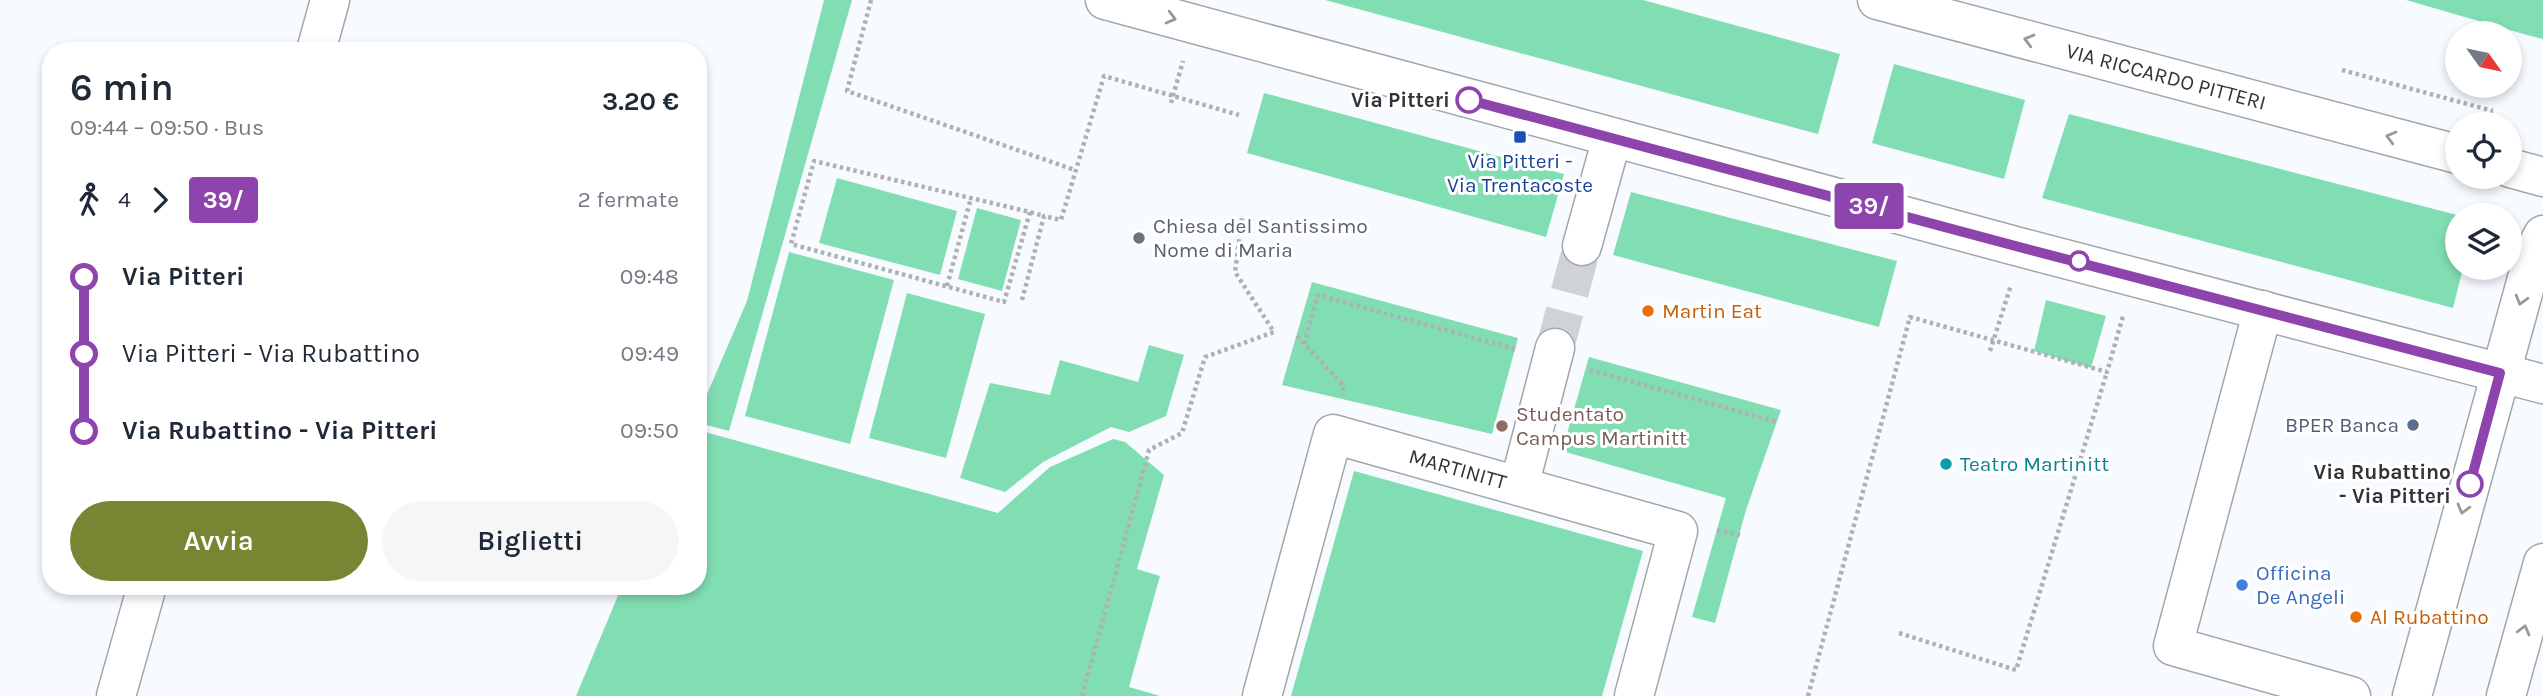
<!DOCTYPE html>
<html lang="it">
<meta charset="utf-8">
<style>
:root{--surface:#fff;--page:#f6f6f7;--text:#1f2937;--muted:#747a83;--accent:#788634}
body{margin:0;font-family:Karla,sans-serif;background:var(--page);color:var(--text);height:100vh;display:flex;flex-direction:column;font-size:26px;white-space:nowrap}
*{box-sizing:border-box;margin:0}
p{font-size:23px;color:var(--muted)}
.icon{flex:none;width:38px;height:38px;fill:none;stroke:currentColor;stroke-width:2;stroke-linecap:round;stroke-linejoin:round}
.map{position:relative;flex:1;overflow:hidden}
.side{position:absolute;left:42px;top:42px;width:665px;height:553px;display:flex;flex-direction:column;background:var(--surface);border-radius:28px;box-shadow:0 4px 10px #0003}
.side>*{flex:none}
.badge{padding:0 14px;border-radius:5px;font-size:24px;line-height:46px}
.needle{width:46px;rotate:123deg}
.buttons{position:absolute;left:2445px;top:21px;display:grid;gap:14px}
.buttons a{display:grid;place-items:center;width:77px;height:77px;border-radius:50%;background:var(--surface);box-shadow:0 4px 10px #0003;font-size:35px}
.map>.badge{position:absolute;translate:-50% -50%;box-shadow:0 0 0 4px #fff}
.legs{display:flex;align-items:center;gap:10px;height:77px;padding:0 28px;font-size:23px}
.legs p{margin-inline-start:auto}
.overview{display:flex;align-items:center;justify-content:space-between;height:119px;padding:0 28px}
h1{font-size:38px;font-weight:600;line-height:52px}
.primary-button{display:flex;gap:14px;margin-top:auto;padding:14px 28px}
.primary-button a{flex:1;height:80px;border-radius:42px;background:var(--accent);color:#fff;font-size:28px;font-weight:600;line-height:80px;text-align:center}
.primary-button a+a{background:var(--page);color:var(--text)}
ul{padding:0 28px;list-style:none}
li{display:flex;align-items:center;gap:24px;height:77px;font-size:26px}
li i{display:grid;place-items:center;width:10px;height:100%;margin:0 9px;background:currentColor}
li i::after{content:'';width:18px;height:18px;margin:-9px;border:5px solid;border-radius:50%;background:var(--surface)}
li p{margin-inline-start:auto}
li:first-child i{background:linear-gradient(#0000 50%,currentColor 0)}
li:last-child i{background:linear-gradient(currentColor 50%,#0000 0)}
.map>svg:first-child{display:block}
.green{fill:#81deb3}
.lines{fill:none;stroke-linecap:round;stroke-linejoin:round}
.minor-tunnel{stroke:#cfd3d7;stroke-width:38;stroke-dasharray:38 19;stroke-linecap:butt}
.minor-casing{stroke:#a2a7ab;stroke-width:41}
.path{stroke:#aeb1b4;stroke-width:4.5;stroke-dasharray:3.5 3.5;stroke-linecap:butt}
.minor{stroke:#fff;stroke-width:38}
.oneway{stroke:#98999a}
.line-1-casing{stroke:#fff;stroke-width:16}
.line-1{stroke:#8e44ad;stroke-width:10}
.stop-1-dot{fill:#fff;stroke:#8e44ad;stroke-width:3.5}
.transit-dot{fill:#1a4fb4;stroke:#fff;stroke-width:2.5}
.worship-dot{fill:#6b7280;stroke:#fff;stroke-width:2.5}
.food-dot{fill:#e8710a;stroke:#fff;stroke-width:2.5}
.service-dot{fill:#5c6f8a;stroke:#fff;stroke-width:2.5}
.education-dot{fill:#8d6e63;stroke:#fff;stroke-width:2.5}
.culture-dot{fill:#0f9aa8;stroke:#fff;stroke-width:2.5}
.shop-dot{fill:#3f7fe0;stroke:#fff;stroke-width:2.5}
.labels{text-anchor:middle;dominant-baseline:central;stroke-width:6;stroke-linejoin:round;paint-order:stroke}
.street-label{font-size:21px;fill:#313335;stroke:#fff}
.stop-label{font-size:21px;font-weight:bold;fill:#313335;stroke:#fff;text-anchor:end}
.transit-label{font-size:21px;fill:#164399;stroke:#fff}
.worship-label{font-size:21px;fill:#5b616d;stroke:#fff;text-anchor:start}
.food-label{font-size:21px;fill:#c56008;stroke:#fff;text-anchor:start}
.education-label{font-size:21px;fill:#785e54;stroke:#fff;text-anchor:start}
.service-label{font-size:21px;fill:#4e5e75;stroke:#fff;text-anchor:end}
.culture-label{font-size:21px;fill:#0d838f;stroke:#fff;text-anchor:start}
.shop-label{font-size:21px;fill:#366cbe;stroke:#fff;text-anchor:start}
</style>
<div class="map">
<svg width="2543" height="696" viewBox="0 0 2543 696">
<rect width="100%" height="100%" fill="#f7fbff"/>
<!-- green -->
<path class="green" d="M824 0H852L729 431 698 423V415L747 301Z
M1325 0H1643L1840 54 1818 134Z
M2406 0H2543V39L2527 35Z
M1894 64 2025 100 2004 179 1872 143Z
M1264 93 1564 174 1546 237 1247 153Z
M2069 114 2457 215V268H2463L2453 308 2042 198Z
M837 178 957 211 940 275 819 243Z
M1631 192 1897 261 1879 327 1613 255Z
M977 208 1021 220 1002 291 958 279Z
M789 252 894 280 850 444 745 416Z
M1312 282 1518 338 1492 434 1282 385Z
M907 293 985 314 946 458 869 438Z
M2046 300 2106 316 2091 368 2034 351Z
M1149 345 1184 355 1166 416 1129 432 1111 427 1043 462 1005 492 960 478 990 383 1050 395 1060 360 1138 382Z
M1589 357 1781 410 1746 510 1715 623 1692 617 1726 498 1562 451Z
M698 430 998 513 1050 467 1113 439 1125 442 1164 475 1137 569 1160 576 1129 687 1160 696H576L622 586H698Z
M1354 471 1643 551 1602 696H1291Z"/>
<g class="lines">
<!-- minor-tunnel -->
<path class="minor-tunnel" d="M1555 348 1582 246"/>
<defs>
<g id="minor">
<path d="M1105 0 2023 248 2543 384"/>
<path id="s1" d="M1877 0 2457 154"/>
<path d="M316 51 330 0"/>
<path d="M2510 168 2543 177"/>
<path d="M1582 246 1612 138"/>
<path d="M2263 310 2173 646 2351 696"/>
<path d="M1519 486 1555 348"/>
<path d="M116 696 147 586"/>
<path id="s2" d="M1262 696 1333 434 1678 531 1634 696"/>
<path d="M2412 696 2534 253 2543 235"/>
<path d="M2506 696 2543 563"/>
</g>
</defs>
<!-- minor casing -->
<use href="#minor" class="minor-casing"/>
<!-- path -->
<path class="path" d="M871 0 847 91 1075 170
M2342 70 2493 111
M1171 103 1183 61
M1030 212 1004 302 791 244 814 161 1030 212 1044 216
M947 286 971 198
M1022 300 1044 216 1061 220 1104 76 1239 115
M1297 336 1344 386 1342 395
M1304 344 1318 295 1515 349
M1990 351 2011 285
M1590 370 1777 422
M1717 530 1740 535
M1899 633 2016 670 2107 372
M1082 696 1149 450 1182 433 1205 357 1274 332 1235 272 1242 218
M1808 696 1910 317 2107 372 2123 316"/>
<!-- minor -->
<use href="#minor" class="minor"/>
</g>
<!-- one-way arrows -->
<defs><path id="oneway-chevron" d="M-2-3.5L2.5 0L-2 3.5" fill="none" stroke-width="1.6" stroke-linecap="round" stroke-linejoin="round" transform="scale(1.75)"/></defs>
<g class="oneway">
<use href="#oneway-chevron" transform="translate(1171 18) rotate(15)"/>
<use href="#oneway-chevron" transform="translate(2029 40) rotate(-165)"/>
<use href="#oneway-chevron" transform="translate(2391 137) rotate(-165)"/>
<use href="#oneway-chevron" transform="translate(2521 300) rotate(106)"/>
<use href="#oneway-chevron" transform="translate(2463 509) rotate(105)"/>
<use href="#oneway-chevron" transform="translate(2524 630) rotate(-75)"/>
</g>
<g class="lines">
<defs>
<path id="line-1" d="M1469 100 2023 248 2500 373 2470 484"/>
</defs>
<!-- line-1 casing -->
<use href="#line-1" class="line-1-casing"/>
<!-- line-1 -->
<use href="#line-1" class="line-1"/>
</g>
<!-- markers -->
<g class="stop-1-dot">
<circle cx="1469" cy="100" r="12"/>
<circle cx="2079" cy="261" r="9"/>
<circle cx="2470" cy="484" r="12"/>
</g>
<rect class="transit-dot" x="1513" y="130" width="14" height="14" rx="3.5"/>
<circle class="worship-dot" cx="1139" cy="238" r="7"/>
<g class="food-dot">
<circle cx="1648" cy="311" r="7"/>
<circle cx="2356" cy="617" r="7"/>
</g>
<circle class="service-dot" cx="2413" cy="425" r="7"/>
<circle class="education-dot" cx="1502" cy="426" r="7"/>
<circle class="culture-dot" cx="1946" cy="464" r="7"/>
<circle class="shop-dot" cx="2242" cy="585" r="7"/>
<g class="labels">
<!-- street labels -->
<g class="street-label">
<text stroke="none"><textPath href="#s1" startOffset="299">VIA RICCARDO PITTERI</textPath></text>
<text stroke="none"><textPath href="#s2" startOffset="401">MARTINITT</textPath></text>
</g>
<!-- stop labels -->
<g class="stop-label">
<text x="1450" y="100">Via Pitteri</text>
<text x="2451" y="472">Via Rubattino<tspan x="2451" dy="24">- Via Pitteri</tspan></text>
</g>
<!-- transit labels -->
<g class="transit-label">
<text x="1520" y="161">Via Pitteri -<tspan x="1520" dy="24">Via Trentacoste</tspan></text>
</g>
<!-- worship labels -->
<g class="worship-label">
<text x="1153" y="226">Chiesa del Santissimo<tspan x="1153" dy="24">Nome di Maria</tspan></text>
</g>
<!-- food labels -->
<g class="food-label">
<text x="1662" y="311">Martin Eat</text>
<text x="2370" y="617">Al Rubattino</text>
</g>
<!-- education labels -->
<g class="education-label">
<text x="1516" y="414">Studentato<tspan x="1516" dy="24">Campus Martinitt</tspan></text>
</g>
<!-- service labels -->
<g class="service-label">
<text x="2399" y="425">BPER Banca</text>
</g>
<!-- culture labels -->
<g class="culture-label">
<text x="1960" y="464">Teatro Martinitt</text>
</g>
<!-- shop labels -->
<g class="shop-label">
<text x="2256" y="573">Officina<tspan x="2256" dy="24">De Angeli</tspan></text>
</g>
</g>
</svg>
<div class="buttons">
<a><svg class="needle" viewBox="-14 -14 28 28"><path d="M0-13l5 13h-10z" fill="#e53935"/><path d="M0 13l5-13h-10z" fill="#747a83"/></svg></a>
<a><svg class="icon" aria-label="locate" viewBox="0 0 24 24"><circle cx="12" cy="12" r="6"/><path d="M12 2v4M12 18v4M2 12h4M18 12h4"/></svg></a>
<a><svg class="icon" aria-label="layers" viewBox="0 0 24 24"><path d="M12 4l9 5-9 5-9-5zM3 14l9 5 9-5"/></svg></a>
</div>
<b class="badge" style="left:1869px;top:206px;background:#8e44ad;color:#fff">39/</b>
<section class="side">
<div class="overview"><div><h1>6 min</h1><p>09:44 – 09:50 · Bus</p></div><b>3.20 €</b></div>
<div class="legs"><svg class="icon" aria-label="walk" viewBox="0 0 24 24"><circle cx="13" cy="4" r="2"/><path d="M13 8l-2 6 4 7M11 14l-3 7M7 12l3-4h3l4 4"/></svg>4<svg class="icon" aria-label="forward" viewBox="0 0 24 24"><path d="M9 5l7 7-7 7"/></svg><b class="badge" style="background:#8e44ad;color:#fff">39/</b><p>2 fermate</p></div>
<ul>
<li><i style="color:#8e44ad"></i><b>Via Pitteri</b><p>09:48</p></li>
<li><i style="color:#8e44ad"></i><span>Via Pitteri - Via Rubattino</span><p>09:49</p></li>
<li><i style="color:#8e44ad"></i><b>Via Rubattino - Via Pitteri</b><p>09:50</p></li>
</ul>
<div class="primary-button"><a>Avvia</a><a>Biglietti</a></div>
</section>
</div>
